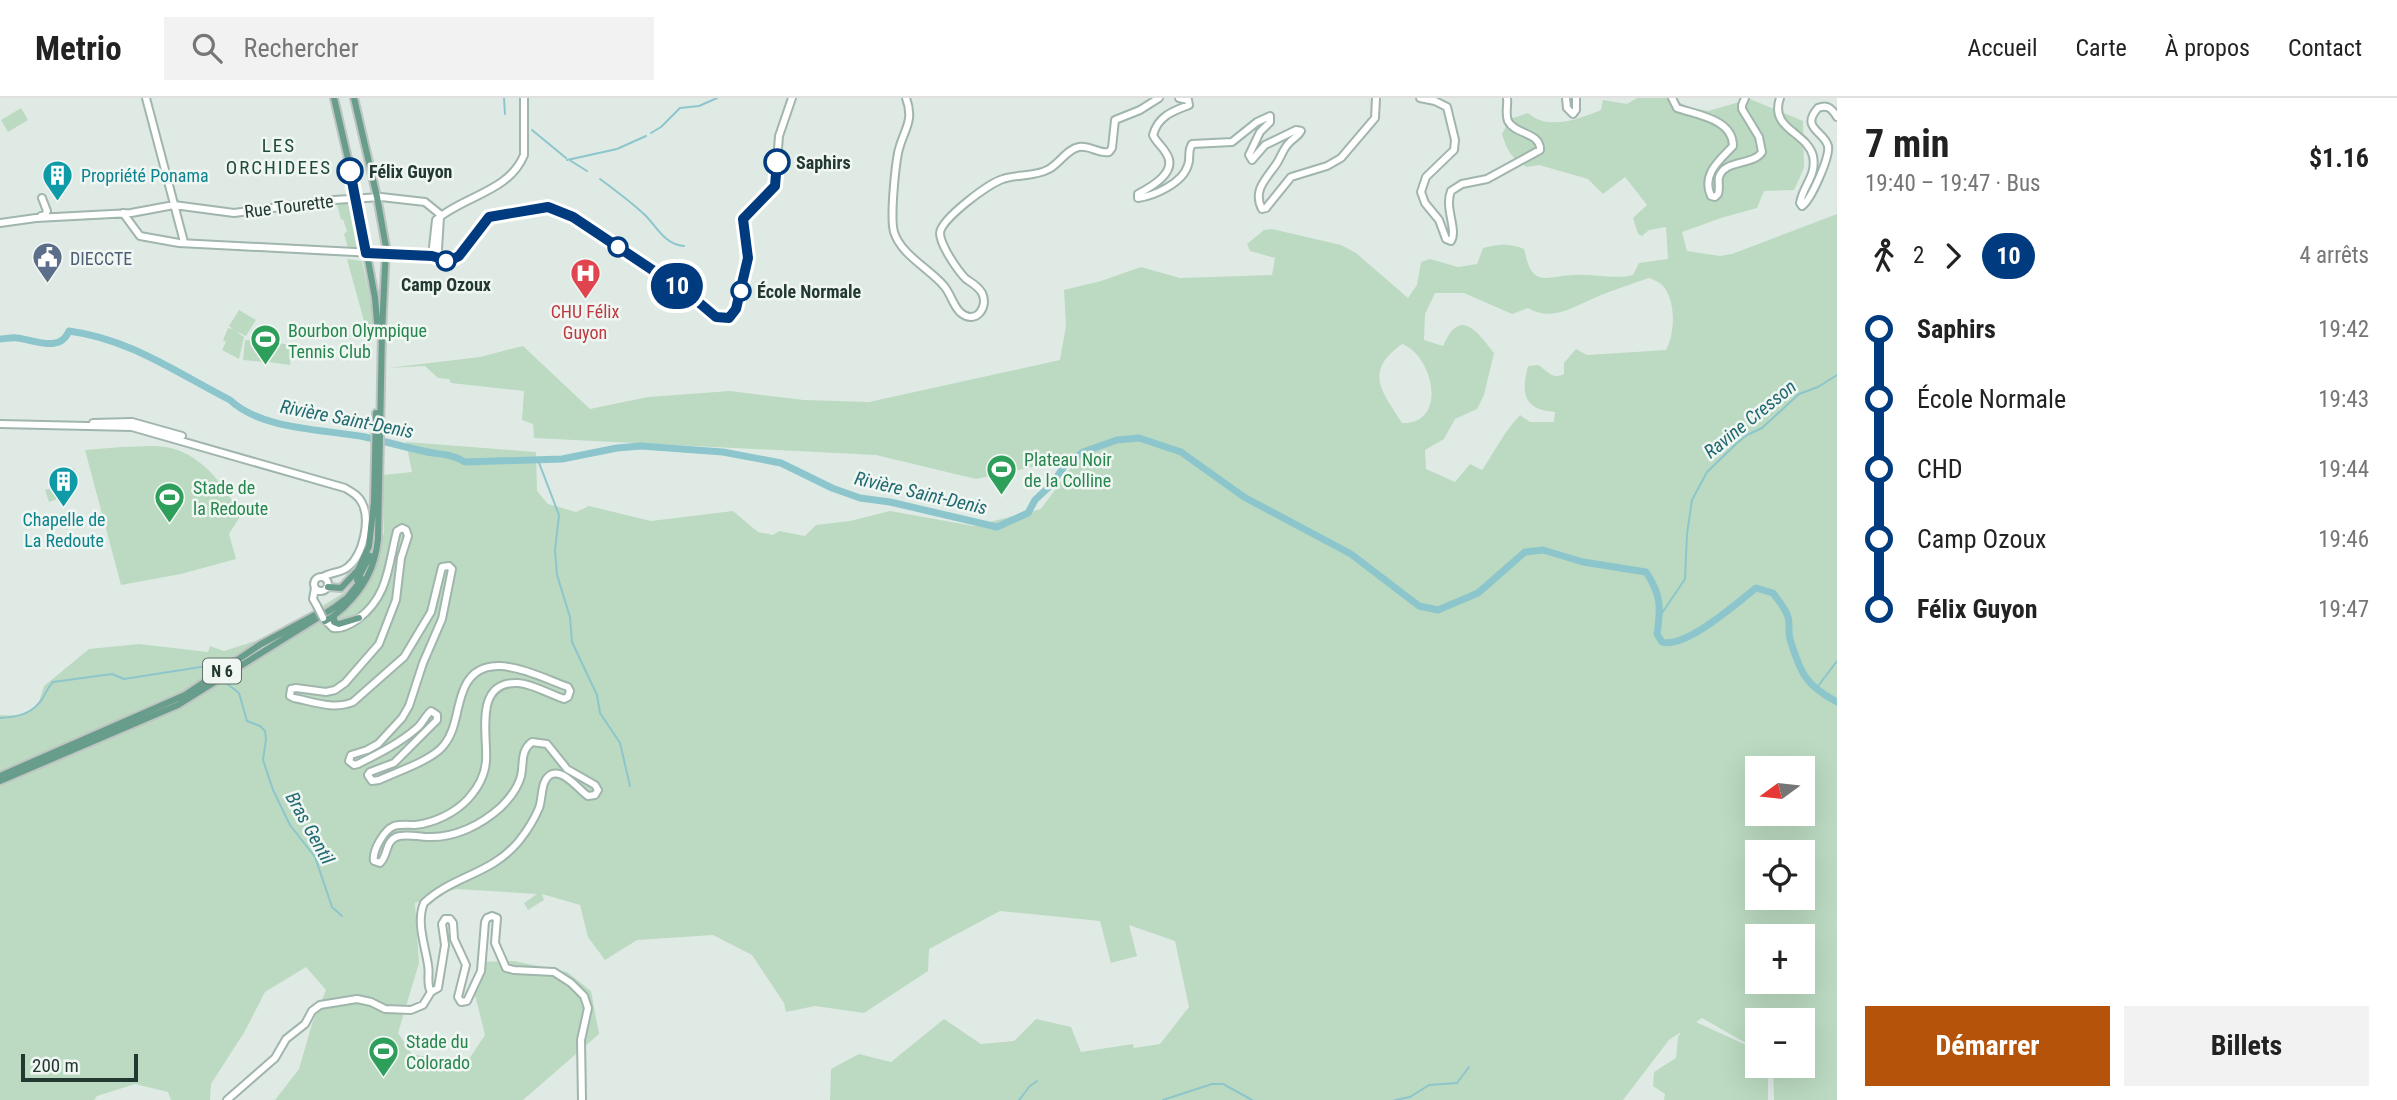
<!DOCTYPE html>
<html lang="fr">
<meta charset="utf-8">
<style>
:root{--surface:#fff;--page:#f2f2f2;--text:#222;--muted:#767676;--line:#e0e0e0;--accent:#b45309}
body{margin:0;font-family:"Roboto Condensed",sans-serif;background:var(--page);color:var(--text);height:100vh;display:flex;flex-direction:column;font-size:26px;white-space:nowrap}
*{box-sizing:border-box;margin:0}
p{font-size:23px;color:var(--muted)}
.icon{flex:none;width:38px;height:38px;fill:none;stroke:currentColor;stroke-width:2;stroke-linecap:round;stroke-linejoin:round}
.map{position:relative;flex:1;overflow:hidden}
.panel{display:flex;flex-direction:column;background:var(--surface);width:560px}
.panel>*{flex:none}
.badge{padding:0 14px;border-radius:23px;font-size:24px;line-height:46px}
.needle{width:46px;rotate:255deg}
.buttons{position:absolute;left:1745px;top:658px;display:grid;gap:14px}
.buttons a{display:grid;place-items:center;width:70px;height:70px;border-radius:0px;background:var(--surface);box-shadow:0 7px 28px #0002;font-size:35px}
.scale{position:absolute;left:21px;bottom:18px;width:117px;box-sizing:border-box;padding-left:7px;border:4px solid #223931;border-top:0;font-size:19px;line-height:24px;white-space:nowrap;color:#223931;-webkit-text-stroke:5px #f0f7f3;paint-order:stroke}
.map>.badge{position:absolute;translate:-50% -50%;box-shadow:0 0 0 4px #fff}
.legs{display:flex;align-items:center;gap:10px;height:77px;padding:0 28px;font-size:23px}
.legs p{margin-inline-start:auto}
.summary{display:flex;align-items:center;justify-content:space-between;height:119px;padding:0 28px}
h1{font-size:38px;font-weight:700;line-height:52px}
.action{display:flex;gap:14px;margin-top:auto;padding:14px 28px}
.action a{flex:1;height:80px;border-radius:0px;background:var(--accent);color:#fff;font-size:28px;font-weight:700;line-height:80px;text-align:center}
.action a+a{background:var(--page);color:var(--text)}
ul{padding:0 28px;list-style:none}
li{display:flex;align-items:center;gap:24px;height:70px;font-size:26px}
li i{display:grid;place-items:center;width:10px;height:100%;margin:0 9px;background:currentColor}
li i::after{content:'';width:18px;height:18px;margin:-9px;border:5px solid;border-radius:50%;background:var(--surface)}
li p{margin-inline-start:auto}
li:first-child i{background:linear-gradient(#0000 50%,currentColor 0)}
li:last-child i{background:linear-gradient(currentColor 50%,#0000 0)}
header{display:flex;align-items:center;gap:42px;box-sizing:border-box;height:98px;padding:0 35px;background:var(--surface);border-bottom:2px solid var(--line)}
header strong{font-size:33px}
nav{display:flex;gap:38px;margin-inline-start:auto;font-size:24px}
.search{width:490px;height:63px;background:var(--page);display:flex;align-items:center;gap:18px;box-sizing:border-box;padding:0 24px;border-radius:0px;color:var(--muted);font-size:26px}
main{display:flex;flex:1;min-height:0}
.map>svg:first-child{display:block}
.green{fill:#bbdac1;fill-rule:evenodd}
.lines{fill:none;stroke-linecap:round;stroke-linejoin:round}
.stream{stroke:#8cc6cc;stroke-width:2}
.river{stroke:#8cc6cc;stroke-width:7}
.secondary-casing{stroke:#a0b5ac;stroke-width:10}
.primary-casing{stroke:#bdc4c1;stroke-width:10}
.secondary{stroke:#fff;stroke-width:6}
.primary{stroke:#689d8b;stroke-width:6}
.secondary-bridge-casing{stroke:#a0b5ac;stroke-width:10;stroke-linecap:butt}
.secondary-bridge{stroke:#fff;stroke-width:6}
.line-1-casing{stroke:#fff;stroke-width:16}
.line-1{stroke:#003b80;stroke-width:10}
.stop-1-dot{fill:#fff;stroke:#003b80;stroke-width:3.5}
.labels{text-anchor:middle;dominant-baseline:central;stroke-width:5;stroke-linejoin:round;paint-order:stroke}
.shield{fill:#f0f7f3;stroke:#60726b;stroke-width:2}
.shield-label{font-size:16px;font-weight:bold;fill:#223931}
.stop-label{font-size:18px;font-weight:bold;fill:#223931;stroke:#f0f7f3;text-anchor:start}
.culture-label{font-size:18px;fill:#0d838f;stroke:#f0f7f3;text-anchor:start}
.street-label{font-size:18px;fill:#223931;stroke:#f0f7f3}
.service-label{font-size:18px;fill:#4e5e75;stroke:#f0f7f3;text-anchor:start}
.health-label{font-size:18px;fill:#be3a42;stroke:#f0f7f3}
.leisure-label{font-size:18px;fill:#27864d;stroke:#f0f7f3;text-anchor:start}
.neighbourhood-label{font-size:19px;letter-spacing:2px;fill:#204a3c;stroke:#f0f7f3}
.water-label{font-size:19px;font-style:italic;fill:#216971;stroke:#f0f7f3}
</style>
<header>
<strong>Metrio</strong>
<div class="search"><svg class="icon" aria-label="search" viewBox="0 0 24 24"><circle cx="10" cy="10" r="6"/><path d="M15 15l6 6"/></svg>Rechercher</div>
<nav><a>Accueil</a><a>Carte</a><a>À propos</a><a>Contact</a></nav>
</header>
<main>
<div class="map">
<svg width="1837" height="1002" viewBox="0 0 1837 1002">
<rect width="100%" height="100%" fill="#e0eae5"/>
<!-- green -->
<path class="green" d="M1637 0H1673L1687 9 1708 13 1750 1 1803 23 1804 70 1794 92 1764 93 1757 110 1721 120 1682 134 1687 153 1720 158 1732 156 1837 116V1002H1774L1773 968H1802V922H1757V947L1751 948 1702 920 1696 924 1757 952V968H1768V1002H1664L1665 996 1653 988 1654 974 1676 960 1678 939 1681 934 1669 942 1623 1002H830L831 971 859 956 891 964 944 921 981 946 1014 943 1036 921 1071 929 1081 954 1133 946 1134 950 1160 946 1189 909 1175 843 1129 827 1137 858 1111 865 1100 823 1000 813 929 851 928 873 864 915 815 908 786 914 784 905 752 857 713 837 637 842 605 862 588 839 580 807 542 796 544 802 528 812 524 805 537 796 456 791 415 805 419 865 398 935 412 956 465 967 485 937 474 893 477 864 514 863 567 874 591 893 599 936 523 1002H275L299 971 312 926 326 892 306 869 265 894 245 933 211 986 210 1002H171L168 994 135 986 97 998 94 1002H0V617L21 618 38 607 44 588 89 551 139 546 208 554 210 548 224 553 277 536 348 492 384 436 383 377 412 374 406 344 536 354 537 393 548 406 576 414 589 408 651 423 733 413 758 434 773 437 779 433 805 438 816 427 850 423 890 413 974 428 1041 411 1073 367 1065 362 976 381 876 357 534 340 533 326 522 322 524 293 451 285 449 281 438 280 425 268 388 270 480 259 523 248 590 311 648 299 730 293 804 302 869 304 1060 262 1066 228 1064 192 1101 183 1141 169 1180 180 1272 177 1275 160 1250 153 1247 146 1264 132 1272 131 1341 147 1356 155 1408 200 1417 187 1421 164 1430 161 1458 169 1477 166 1483 150C1498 146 1510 145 1524 151 1527 161 1528 174 1539 179 1548 182 1562 177 1572 177 1593 175 1614 182 1633 177L1639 165 1668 161 1666 129 1649 132 1642 138 1638 136 1633 120 1647 107 1625 79 1603 96 1588 81 1539 67 1527 69C1512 61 1507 53 1502 36L1510 21 1528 15C1548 33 1579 21 1601 12L1603 2 1627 6ZM1649 180C1654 182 1660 184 1664 189 1676 205 1675 235 1666 252L1587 257 1576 251 1564 265V276C1552 282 1548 273 1538 267L1528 268C1521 295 1523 312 1555 314L1554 324H1530L1520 317C1504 334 1495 353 1482 372L1470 366 1455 384 1426 371 1425 352 1444 341 1455 321 1477 311 1484 297 1494 255C1476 232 1460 209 1443 248L1424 242 1425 216 1435 195H1464L1512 216 1528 210C1554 225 1576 207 1601 197 1617 191 1633 185 1649 180ZM1402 246C1433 257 1449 326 1402 325 1382 293 1363 274 1402 246ZM1757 670H1802V716H1757ZM1757 754H1802V800H1757ZM1757 838H1802V884H1757Z
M21 10 28 22 8 34 1 22Z
M349 104 358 149 348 150 344 136 347 133 343 121 341 122 337 106Z
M347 161 362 163 372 209 373 226 365 227Z
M239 212 256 222 246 238 235 233 244 239 239 261 222 252 226 244 223 242 228 230 233 231 229 228Z
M245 242 266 244 264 264 243 262Z
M271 244 292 247 290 267 268 264Z
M122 349C136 349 152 347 166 349 200 354 225 388 241 417L229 436 236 461 181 476 121 487 85 352Z
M74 370 78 381 66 386 69 397 49 404 45 392 58 388 54 377Z"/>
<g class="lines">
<!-- stream -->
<path class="stream" d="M504 0 505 16
M532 32 566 60
M651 35 661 29 680 10 699 8 717 0
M567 62 617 51 646 38
M571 63 587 73
M600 81C615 92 631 104 645 117 657 129 664 146 684 148
M538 362 559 417 555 452 557 477 570 519 572 544 597 597 600 615 620 645 630 688
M1660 518 1685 481 1687 436 1692 402 1707 374 1737 345 1747 337 1762 330 1799 296 1818 289 1837 277
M226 585 239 595 247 623 260 628 265 633 266 641 263 662 273 692 290 727 315 759 332 809 342 818
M1815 592 1837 563
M0 620C18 619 34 616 44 598 47 592 48 589 53 584L112 576 124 581 207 568 216 571
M1019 1002 1030 988 1037 983
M1163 1002 1212 986H1223L1252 1002
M1395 1002 1410 999 1429 987 1457 985 1469 969"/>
<!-- river -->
<path class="river" d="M0 241C5 241 12 239 17 240 35 242 60 255 69 233 130 241 177 275 230 302 262 332 323 331 365 339 384 343 404 349 423 353 439 357 451 355 465 364L562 361 617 350 641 348 723 354 781 365 832 390 860 400 890 404 997 429 1028 415 1035 402 1051 387 1066 366 1083 354 1117 342 1139 340 1181 354 1244 399 1351 456 1419 508 1438 512 1478 495 1525 454 1543 452 1583 464 1646 474C1661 496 1661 510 1657 536L1662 544C1685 551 1737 505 1756 490L1773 495C1778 502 1786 511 1788 519 1790 526 1788 534 1790 541 1800 574 1805 587 1837 604"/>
<defs>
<path id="secondary" d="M146 0 184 144
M906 0C915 24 903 32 898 55 895 71 890 120 894 134 901 157 930 171 944 188 951 196 953 208 961 215 976 227 989 209 982 195 978 188 972 185 966 181 958 173 940 147 940 135 941 121 989 85 1003 81 1018 76 1035 79 1049 71 1060 65 1067 51 1079 49 1090 47 1098 56 1109 54L1112 50 1115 22 1140 12 1159 0
M1179 0 1188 2 1189 7C1173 13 1158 18 1153 37 1156 44 1162 48 1166 55 1179 74 1151 89 1138 96V100C1154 98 1183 85 1188 67 1191 59 1187 54 1192 46L1232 44 1257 24 1270 18V24L1260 34 1249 57 1252 62 1265 47 1296 32 1301 33
M1420 0 1435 3 1447 9 1455 42 1454 52 1426 79 1421 94 1425 105 1439 122 1446 141 1451 143C1458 132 1444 110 1451 93L1462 86 1487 81 1540 52C1541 34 1515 37 1508 23 1505 16 1508 7 1507 0
M1566 0 1567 10 1573 16 1576 12V0
M1672 0 1677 10C1697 17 1733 21 1733 48 1720 62 1701 76 1711 98L1715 99 1718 96C1720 91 1718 85 1719 79 1725 61 1753 68 1762 54L1759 39 1742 11V7L1745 0
M1780 0C1769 31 1807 34 1813 58 1817 78 1803 87 1800 105L1802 108C1811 102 1830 59 1828 48 1824 33 1800 30 1818 10 1828 6 1832 11 1837 19
M1301 33C1298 39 1293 40 1289 45 1283 51 1281 59 1277 65 1267 80 1252 92 1262 111L1266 110 1291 79 1327 68 1341 60 1375 20 1376 0
M123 115 140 138 179 145 432 158 449 163
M41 118 45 117 47 113 42 100
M0 125 36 120 131 115 174 107 234 115 334 102 381 99 425 104 441 117
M432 158 436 122C463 98 509 94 524 57V0
M433 158 438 151 440 119
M449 163 459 158 489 119 548 109 573 119 690 197 716 219 729 220 736 211 748 160 742 125 743 121 775 88 779 38 792 0
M93 325 132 324 182 338
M0 326 132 329 345 390C352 394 359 398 362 405 371 422 363 457 348 469 341 475 331 474 323 479
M314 486a7 7 0 1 1 14 0a7 7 0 1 1-14 0Z
M315 490 313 501 317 508
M323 520 333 530C342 531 350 527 358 521 389 498 388 467 397 433L402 430 406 432 408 438 401 460 396 502 379 546 345 585 335 592 326 594 296 590 291 591 290 598 294 600C314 604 334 612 353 604L404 559 431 514 442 469 449 468 452 471 442 521 423 565 409 608 402 620 378 646 367 652 351 657 349 663 354 667 358 666C378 656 400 645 417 630 423 625 425 618 431 613L437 617V622L394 665 370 674 368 677 372 683 379 682C396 674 433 662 444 647 456 632 456 613 462 596 478 545 534 577 568 589L570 593 568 599 564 601C549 596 533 586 518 585 473 583 488 638 486 663 485 677 477 691 468 701 455 715 434 725 415 727 408 727 401 726 394 728 384 732 372 753 374 763L380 765C388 758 385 744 396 739 406 735 418 739 428 739 455 740 481 727 501 709 510 700 518 690 521 678 524 665 520 653 532 644L547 646 567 671 595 687 598 692 595 697 588 698C579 692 565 672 552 676 540 681 543 700 539 710 534 722 527 733 519 743 491 777 454 777 424 805 416 824 425 847 428 867 430 876 426 886 431 894
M227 1002 275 960 286 941 305 926 312 913 320 907 357 901 371 904 385 911 411 912 423 907 431 894 438 890 445 847 442 826 445 821H450L453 825 454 841 466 867 458 899 461 904 467 903 481 873 485 824 487 820 492 818 497 820 495 845 506 870 514 872 554 874 571 885 584 898 588 910 581 942 582 1002"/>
<path id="primary" d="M334 0 355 91 375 200 378 235
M357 482 370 458
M328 489 341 490 358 472 369 448 374 404 376 315
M334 518V524L339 526 359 520
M325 523C332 520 337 515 343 510 364 490 375 470 378 441L382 233 386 149 377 99 354 0
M0 678 185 597 261 546 317 516
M0 683 178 607 335 509 347 500 362 481"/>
</defs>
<!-- secondary casing -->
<use href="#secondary" class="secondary-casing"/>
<!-- primary casing -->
<use href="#primary" class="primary-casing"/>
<!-- secondary -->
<use href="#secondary" class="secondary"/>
<!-- primary -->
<use href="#primary" class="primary"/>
<defs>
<path id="secondary-bridge" d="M317 508 323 520"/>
</defs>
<!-- secondary-bridge casing -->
<use href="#secondary-bridge" class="secondary-bridge-casing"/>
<!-- secondary-bridge -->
<use href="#secondary-bridge" class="secondary-bridge"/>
</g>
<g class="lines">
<defs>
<path id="line-1" d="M350 73 366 155 432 158 449 163 459 158 489 119 548 109 573 119 690 197 716 219 729 220 736 211 748 160 743 121 775 88 777 64"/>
</defs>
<!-- line-1 casing -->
<use href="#line-1" class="line-1-casing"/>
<!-- line-1 -->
<use href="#line-1" class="line-1"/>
</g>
<!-- icons -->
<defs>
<symbol id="building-pin" viewBox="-11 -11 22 30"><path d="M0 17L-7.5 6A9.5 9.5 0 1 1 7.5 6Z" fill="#0f9aa8" stroke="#f0f7f3"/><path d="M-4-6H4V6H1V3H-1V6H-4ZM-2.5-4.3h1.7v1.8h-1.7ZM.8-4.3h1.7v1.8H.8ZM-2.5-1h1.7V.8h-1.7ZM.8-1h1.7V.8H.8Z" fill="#fff"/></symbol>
<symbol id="civic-pin" viewBox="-11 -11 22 30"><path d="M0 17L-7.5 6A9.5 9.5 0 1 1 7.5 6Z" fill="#5c6f8a" stroke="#f0f7f3"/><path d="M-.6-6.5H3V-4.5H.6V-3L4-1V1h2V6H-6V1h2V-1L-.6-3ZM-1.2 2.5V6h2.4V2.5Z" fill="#fff"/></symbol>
<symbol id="hospital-pin" viewBox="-11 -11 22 30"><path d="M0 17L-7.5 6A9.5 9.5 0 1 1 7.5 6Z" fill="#e0444e" stroke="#f0f7f3"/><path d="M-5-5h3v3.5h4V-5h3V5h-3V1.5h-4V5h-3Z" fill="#fff"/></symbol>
<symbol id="stadium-pin" viewBox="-11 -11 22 30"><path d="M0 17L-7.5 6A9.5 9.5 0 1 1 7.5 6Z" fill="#2e9e5b" stroke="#f0f7f3"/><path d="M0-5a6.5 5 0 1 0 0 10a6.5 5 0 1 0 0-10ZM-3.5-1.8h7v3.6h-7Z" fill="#fff"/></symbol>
</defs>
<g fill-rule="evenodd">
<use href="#building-pin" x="40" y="60" width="35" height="47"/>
<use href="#civic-pin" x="30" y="142" width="35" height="47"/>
<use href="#hospital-pin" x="568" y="158" width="35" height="47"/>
<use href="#stadium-pin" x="248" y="224" width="35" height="47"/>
<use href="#stadium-pin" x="984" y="354" width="35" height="47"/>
<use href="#building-pin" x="46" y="366" width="35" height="47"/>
<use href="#stadium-pin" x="152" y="382" width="35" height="47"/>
<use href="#stadium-pin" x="366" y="936" width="35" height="47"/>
</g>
<!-- markers -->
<g class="stop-1-dot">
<circle cx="777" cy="64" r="12"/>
<circle cx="350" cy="73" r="12"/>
<circle cx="618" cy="149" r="9"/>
<circle cx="446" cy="163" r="9"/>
<circle cx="741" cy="193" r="9"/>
</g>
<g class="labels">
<!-- shield labels -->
<rect class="shield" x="203" y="560.5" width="38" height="25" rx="5"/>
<g class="shield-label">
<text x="222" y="573">N 6</text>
</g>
<!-- stop labels -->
<g class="stop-label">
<text x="796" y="64">Saphirs</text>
<text x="369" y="73">Félix Guyon</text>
<text x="446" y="186" text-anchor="middle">Camp Ozoux</text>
<text x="757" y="193">École Normale</text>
</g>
<!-- culture labels -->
<g class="culture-label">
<text x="81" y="77">Propriété Ponama</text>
<text x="64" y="421" text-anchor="middle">Chapelle de<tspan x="64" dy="21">La Redoute</tspan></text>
</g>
<!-- street labels -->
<g class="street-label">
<text transform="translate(289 108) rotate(-7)">Rue Tourette</text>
</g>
<!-- service labels -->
<g class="service-label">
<text x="70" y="160">DIECCTE</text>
</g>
<!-- health labels -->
<g class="health-label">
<text x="585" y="213">CHU Félix<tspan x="585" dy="21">Guyon</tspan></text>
</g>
<!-- leisure labels -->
<g class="leisure-label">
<text x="288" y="232">Bourbon Olympique<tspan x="288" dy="21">Tennis Club</tspan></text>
<text x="1024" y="361">Plateau Noir<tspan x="1024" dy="21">de la Colline</tspan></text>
<text x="193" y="389">Stade de<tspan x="193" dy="21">la Redoute</tspan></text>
<text x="406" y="943">Stade du<tspan x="406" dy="21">Colorado</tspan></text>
</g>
<!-- neighbourhood labels -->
<g class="neighbourhood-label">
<text x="279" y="47">LES<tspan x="279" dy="22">ORCHIDEES</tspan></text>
</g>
<!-- water labels -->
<g class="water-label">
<text transform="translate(347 321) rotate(11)">Rivière Saint-Denis</text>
<text transform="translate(1750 321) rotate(-39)">Ravine Cresson</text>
<text transform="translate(921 395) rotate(13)">Rivière Saint-Denis</text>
<text transform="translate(310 730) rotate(61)">Bras Gentil</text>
</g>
</g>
</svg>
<div class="buttons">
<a><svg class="needle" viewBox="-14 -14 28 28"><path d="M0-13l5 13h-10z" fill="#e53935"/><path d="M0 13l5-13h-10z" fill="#767676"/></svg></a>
<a><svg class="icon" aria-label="locate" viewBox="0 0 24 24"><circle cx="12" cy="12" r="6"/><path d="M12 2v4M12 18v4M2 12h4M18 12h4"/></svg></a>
<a>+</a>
<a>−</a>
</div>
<div class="scale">200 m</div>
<b class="badge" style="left:677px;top:188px;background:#003b80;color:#fff">10</b>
</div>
<section class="panel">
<div class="summary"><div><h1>7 min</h1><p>19:40 – 19:47 · Bus</p></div><b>$1.16</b></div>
<div class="legs"><svg class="icon" aria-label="walk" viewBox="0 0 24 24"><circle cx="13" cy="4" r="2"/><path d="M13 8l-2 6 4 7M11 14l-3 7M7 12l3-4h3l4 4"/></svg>2<svg class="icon" aria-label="forward" viewBox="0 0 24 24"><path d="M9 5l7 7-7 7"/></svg><b class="badge" style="background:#003b80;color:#fff">10</b><p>4 arrêts</p></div>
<ul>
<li><i style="color:#003b80"></i><b>Saphirs</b><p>19:42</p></li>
<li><i style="color:#003b80"></i><span>École Normale</span><p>19:43</p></li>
<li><i style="color:#003b80"></i><span>CHD</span><p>19:44</p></li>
<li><i style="color:#003b80"></i><span>Camp Ozoux</span><p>19:46</p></li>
<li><i style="color:#003b80"></i><b>Félix Guyon</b><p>19:47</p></li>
</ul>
<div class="action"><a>Démarrer</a><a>Billets</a></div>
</section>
</main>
